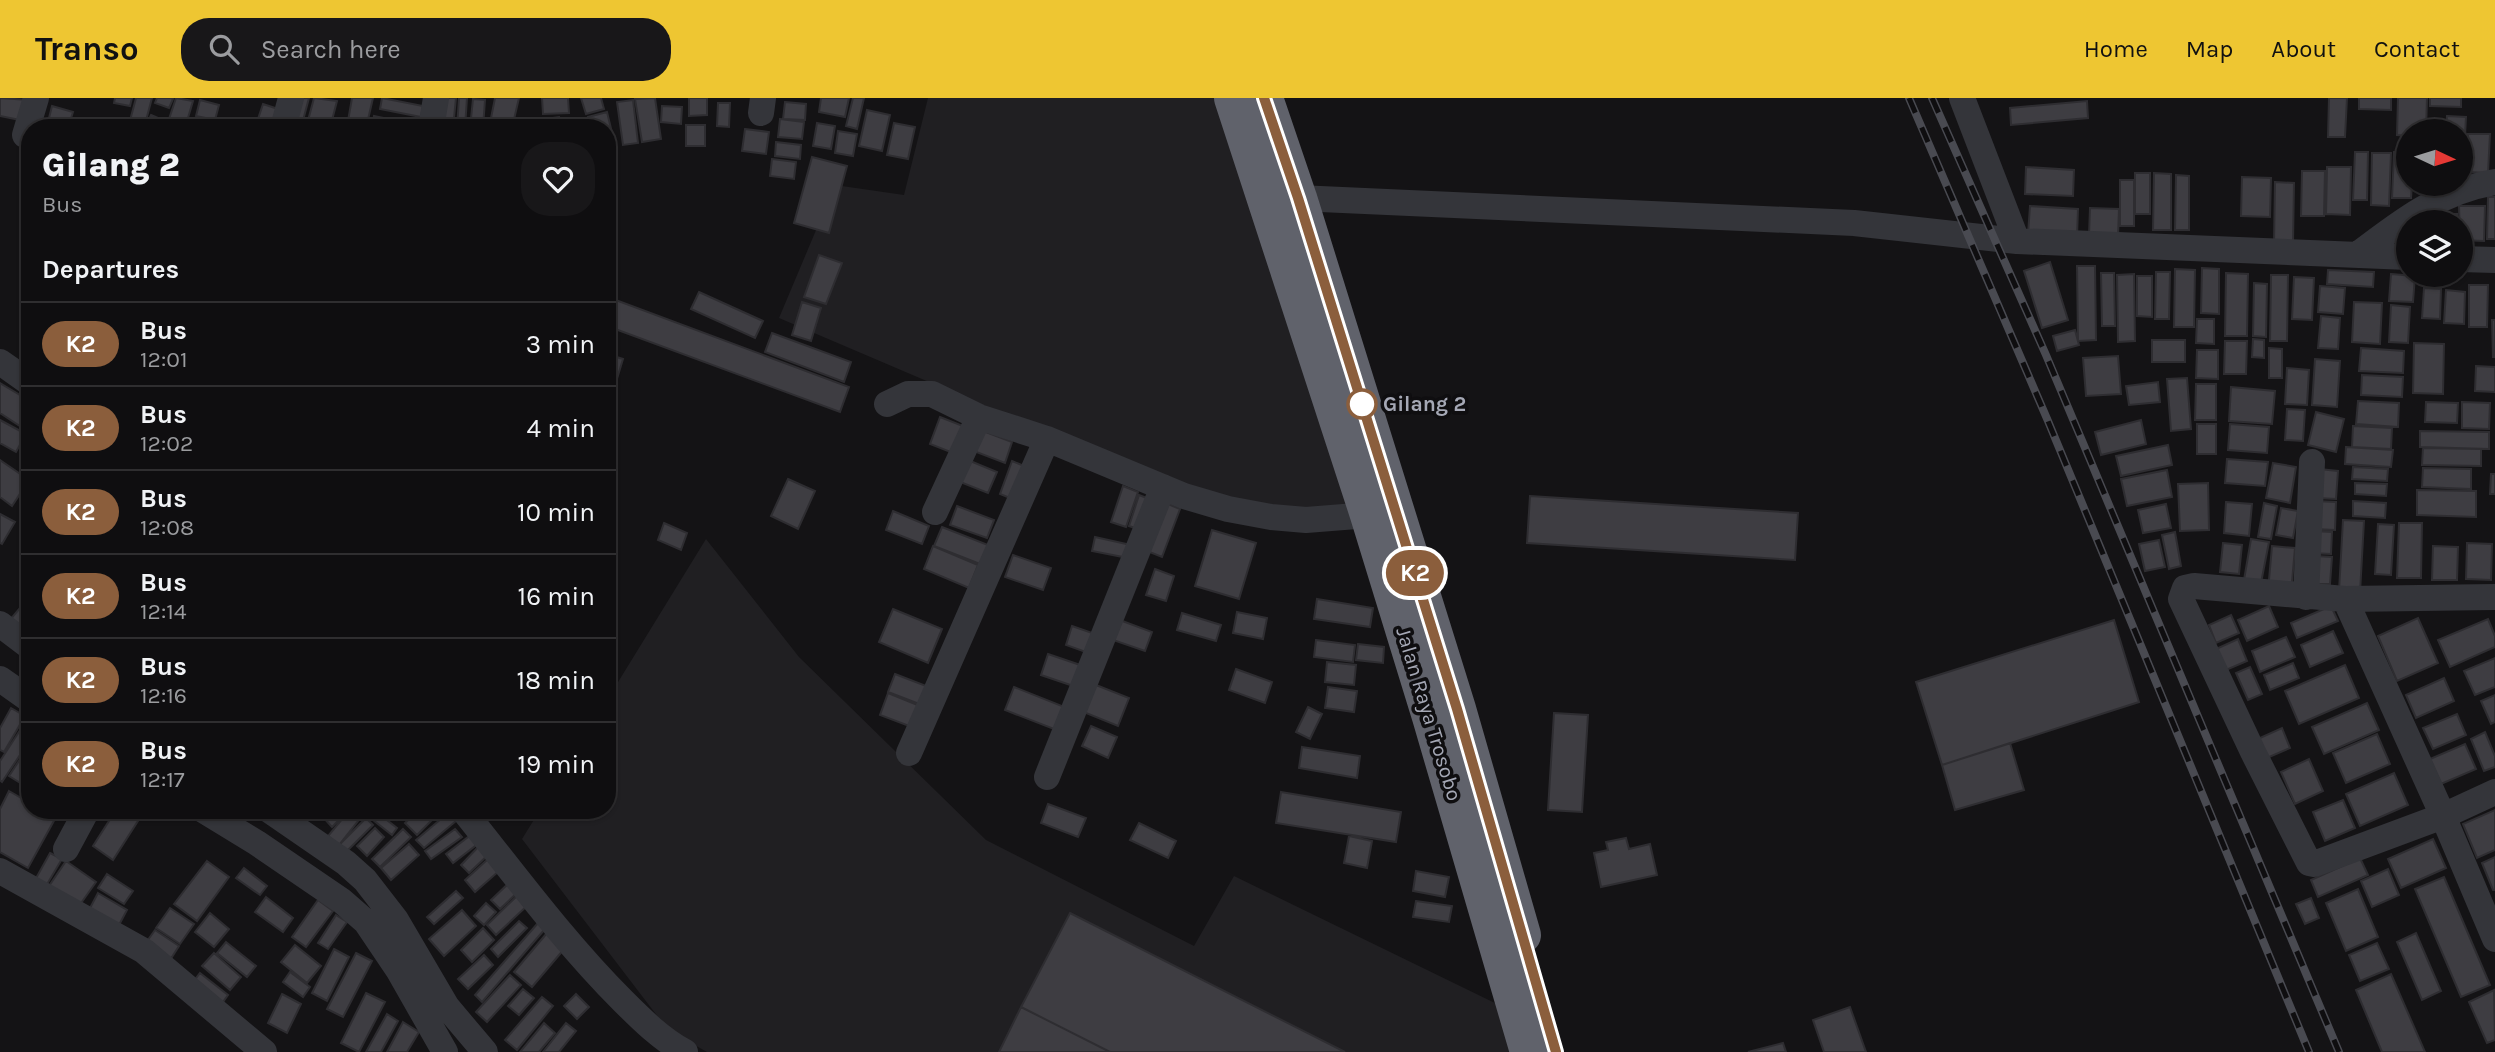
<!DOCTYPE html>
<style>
:root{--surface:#0f0e10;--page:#181719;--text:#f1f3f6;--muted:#9b9c9f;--line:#2f2e30;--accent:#eec632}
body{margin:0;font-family:Karla,sans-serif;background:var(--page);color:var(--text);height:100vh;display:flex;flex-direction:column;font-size:26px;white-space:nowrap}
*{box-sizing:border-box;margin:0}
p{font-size:23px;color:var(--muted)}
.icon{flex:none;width:38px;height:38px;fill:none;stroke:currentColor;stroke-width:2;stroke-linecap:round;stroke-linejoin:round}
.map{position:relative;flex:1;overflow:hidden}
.sheet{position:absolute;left:21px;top:21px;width:595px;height:700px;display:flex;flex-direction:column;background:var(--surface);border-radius:28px;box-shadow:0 2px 5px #0004,0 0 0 2px var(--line)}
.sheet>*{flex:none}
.badge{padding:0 14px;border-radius:23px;font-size:24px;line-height:46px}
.needle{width:46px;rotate:94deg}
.buttons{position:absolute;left:2396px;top:21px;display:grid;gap:14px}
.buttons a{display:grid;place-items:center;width:77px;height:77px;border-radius:50%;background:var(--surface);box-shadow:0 2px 5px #0004,0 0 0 2px var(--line);font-size:35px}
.map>.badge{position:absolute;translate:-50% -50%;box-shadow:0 0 0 4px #fff}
h2{padding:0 21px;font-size:26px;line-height:63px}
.round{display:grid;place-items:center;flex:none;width:74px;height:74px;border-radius:28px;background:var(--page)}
.overview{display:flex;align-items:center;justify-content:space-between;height:119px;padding:0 21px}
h1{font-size:33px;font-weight:800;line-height:52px}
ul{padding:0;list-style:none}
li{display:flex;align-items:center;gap:21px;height:84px;padding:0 21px;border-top:2px solid var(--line)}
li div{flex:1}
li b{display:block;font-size:26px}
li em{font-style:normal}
li .badge{min-width:77px;font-weight:700;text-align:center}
header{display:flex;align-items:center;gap:42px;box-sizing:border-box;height:98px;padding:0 35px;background:var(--accent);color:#111}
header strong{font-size:33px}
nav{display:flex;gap:38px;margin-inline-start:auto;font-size:24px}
.search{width:490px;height:63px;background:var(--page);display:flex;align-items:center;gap:18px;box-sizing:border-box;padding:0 24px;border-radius:28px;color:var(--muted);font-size:26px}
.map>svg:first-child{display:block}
.built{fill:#201f22}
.building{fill:#3e3d42;stroke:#2e2d31;stroke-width:2}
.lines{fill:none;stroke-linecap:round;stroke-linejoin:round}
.minor{stroke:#34353a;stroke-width:26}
.highway{stroke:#60626b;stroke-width:38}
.rail-casing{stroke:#494a51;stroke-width:8}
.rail{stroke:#0f0e10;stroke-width:5;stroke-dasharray:16;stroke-linecap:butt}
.line-casing{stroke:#fff;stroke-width:16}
.line{stroke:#8b5e3c;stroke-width:10}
.stop-dot{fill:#fff;stroke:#8b5e3c;stroke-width:3.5}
.labels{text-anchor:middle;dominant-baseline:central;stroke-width:7;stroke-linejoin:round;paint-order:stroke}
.stop-label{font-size:21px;font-weight:bold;fill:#a5a8b5;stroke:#0f0e10;text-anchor:start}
.street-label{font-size:21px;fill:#a5a8b5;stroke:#0f0e10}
</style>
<header>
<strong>Transo</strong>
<div class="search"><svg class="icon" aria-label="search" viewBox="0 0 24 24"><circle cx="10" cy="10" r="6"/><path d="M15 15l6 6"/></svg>Search here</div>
<nav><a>Home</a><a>Map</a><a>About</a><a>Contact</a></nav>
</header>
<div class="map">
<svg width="2495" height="954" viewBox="0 0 2495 954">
<rect width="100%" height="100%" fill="#141315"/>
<!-- built -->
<path class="built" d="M928 0H1214L1355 421 1259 425 779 220 835 87 904 97Z
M706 441 799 559 986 742 1194 848 1234 778 1499 907 1510 954H707L668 932 522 741 540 712H607V602Z"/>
<!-- building -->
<path class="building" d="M0 0 29 2 25 23 0 18Z
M115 0H132L130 8 114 5Z
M136 0H152L144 30H128Z
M157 0H171L173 1 169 10 155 5Z
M176 0 193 3 185 30H166Z
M296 0H309L301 30H288Z
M314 0 337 3 330 30H306Z
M352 0H373L367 26 348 23Z
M382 0 423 8 421 19 380 11Z
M441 0H456L453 30H438Z
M459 0H467L465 30H457Z
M495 0H519L512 30H489Z
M542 0H568L569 15 543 16Z
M581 0H601L604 11 586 16Z
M655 0 661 41 642 44 635 1Z
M689 0H707V17L689 18Z
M821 0H849L845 19 819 14Z
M853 0H864L857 31 846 28Z
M2329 0H2347L2345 39H2328Z
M2359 0H2391V12L2359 11Z
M2398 0H2427L2426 33H2408V38L2397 37Z
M2430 0H2461V9L2430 8Z
M473 1 485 2 483 30H470Z
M200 2 219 7 215 22 196 18Z
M633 2 638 45 623 47 617 4Z
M2087 3 2088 20 2011 27 2010 10Z
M785 4 806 6 805 22 783 21Z
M718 5H730L729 29 717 28Z
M263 6 281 12 276 30H255Z
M52 8 73 14 68 30 48 24Z
M662 8 682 9 681 26 661 24Z
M867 12 890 17 882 53 859 48Z
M607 14 614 43 607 44V30H591L588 19Z
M151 17 163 22 160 30H145Z
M374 18 418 27 417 30H372Z
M2447 18 2466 19 2465 38H2460V33H2446Z
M559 19 561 30H545L544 21Z
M780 21 804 24 802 41 778 39Z
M192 22 214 27V30H190Z
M817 25 835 28 831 51 813 48Z
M894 25 915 29 908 61 887 57Z
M686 27H705V48H686Z
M745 31 769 34 766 56 742 53Z
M838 33 857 36 853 58 835 55Z
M2468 36H2490L2488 75 2467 74Z
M776 44 801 47 800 61 775 58Z
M2355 54H2368L2367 102H2353Z
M2394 54H2408V86H2412L2411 100H2392Z
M2372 55H2391L2389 108 2371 107Z
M812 59 847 68 829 135 794 125Z
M772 61 796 64 794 81 770 78Z
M2026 69 2074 72 2073 98 2025 96Z
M2327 69H2351L2350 117 2326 116Z
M2302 73H2325L2324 118H2301Z
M2135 75H2150V116H2135Z
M2154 75 2171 76V132H2153Z
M2176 77 2189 78V132H2175Z
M2242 79 2271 80 2270 119 2241 118Z
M2120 82H2134V128H2120Z
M2275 84 2294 85 2293 146 2274 145Z
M2488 99H2495V141H2487Z
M2030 108 2078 111 2077 139 2028 136Z
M2459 108H2485L2484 143 2460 142Z
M2090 110 2119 111 2118 139 2089 137Z
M2443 116H2457V124H2443Z
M819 157 842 165 826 206 804 199Z
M2050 164 2068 222 2042 230 2024 173Z
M2077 168H2095L2096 242 2078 243Z
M2202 170 2219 171V216L2201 215Z
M2175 171 2195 172 2194 229H2174Z
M2328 172 2374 174 2373 189 2327 186Z
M2156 174H2170L2169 221H2155Z
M2101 175H2114L2115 228H2102Z
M2226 175 2248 176 2247 238H2225Z
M2134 176 2135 243 2118 244 2117 177Z
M2391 176 2415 178 2413 204 2389 203Z
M2271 177H2288L2287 243H2270Z
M2137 178H2152V219L2137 218Z
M2294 179 2314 180 2312 222 2292 221Z
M2254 185 2267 186 2266 239 2253 238Z
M2469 187H2488L2487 229H2469Z
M2320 188 2345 190 2343 216 2318 214Z
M2424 190 2441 191 2440 221 2422 220Z
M2446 192 2465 194 2464 226 2444 225Z
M699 194 763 223 755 240 691 211Z
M613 201 849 289 840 314 607 228V217Z
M802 204 821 210 811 243 792 237Z
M2354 204 2382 205 2380 246 2352 244Z
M2391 207 2410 209 2408 245 2389 244Z
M2321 218 2340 220 2338 251 2318 250Z
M2197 221H2214V246L2196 245Z
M2492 222H2495V259H2493Z
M2075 232 2079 247 2057 253 2053 238Z
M772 235 851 264 844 284 765 254Z
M2253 241 2264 242V260L2252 259Z
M2152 242H2185V264H2152Z
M2225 243H2247L2246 276H2224Z
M2414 245 2444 246 2443 296 2413 295Z
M2269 250 2282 251V280H2269Z
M2361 250 2404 253 2403 275 2359 273Z
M2197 252H2218V281L2196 280Z
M607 256 623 261 607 314Z
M2118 258 2121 296 2086 298 2083 260Z
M2315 261 2340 263 2337 309 2312 307Z
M2476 268 2495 269V294L2475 293Z
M2287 270 2309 272 2307 307 2285 306Z
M2362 277 2403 279 2402 299 2361 297Z
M2187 280 2191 331 2171 333 2167 281Z
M2158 284 2160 304 2129 307 2126 288Z
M0 285 30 303V325L26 332 0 315Z
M2196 286H2216V322H2195Z
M2231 289 2275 293 2272 326 2229 323Z
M2358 303 2399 305 2398 329 2356 326Z
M2426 304 2458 305 2457 325 2425 324Z
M2462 304 2490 305 2489 331 2462 330Z
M2287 311 2305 312 2303 343 2285 342Z
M2316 314 2344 321 2336 354 2308 347Z
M940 319 963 328 953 355 930 346Z
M0 322 26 336 16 354 0 345Z
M2141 322 2146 346 2101 357 2095 334Z
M2197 326H2216V356H2197Z
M2230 326 2269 329 2267 355 2228 352Z
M2353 328 2392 330 2391 351 2352 349Z
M978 331 1012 344 1005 365 971 352Z
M2420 333 2489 334V351L2420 349Z
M2168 347 2172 367 2121 378 2116 358Z
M2346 349 2393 352 2391 369 2345 366Z
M2423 350 2481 351V368L2422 367Z
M963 360 997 374 988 395 955 382Z
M2227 361 2268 364 2265 388 2225 385Z
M0 362 29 382 12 408 0 399Z
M1012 363 1029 370 1017 403 1000 396Z
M2273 365 2296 369 2290 405 2266 400Z
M2353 369 2388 371 2387 383 2352 381Z
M2423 370 2471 371V391L2422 389Z
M2319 371 2338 373 2336 401 2317 400Z
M2167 372 2172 399 2127 408 2121 381Z
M2491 376H2495V396H2490Z
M788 381 815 393 798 431 771 418Z
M2208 385 2209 432 2180 433 2178 386Z
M2355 385 2387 386 2386 398 2355 396Z
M1123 388 1138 394 1126 429 1111 424Z
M2417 392 2476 393V419L2417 417Z
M1139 397 1152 402 1141 432 1129 428Z
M1530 398 1798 415 1795 462 1527 445Z
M1161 403 1180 411 1162 459 1142 451Z
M2315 403 2336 404 2335 432 2314 431Z
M2353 403 2386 405 2385 420 2353 418Z
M2226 404 2252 406 2249 438 2224 435Z
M2264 405 2277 408 2271 441 2258 439Z
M2166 406 2171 430 2143 435 2138 412Z
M957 408 994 422 987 440 950 427Z
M2281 410 2298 413 2293 440 2276 437Z
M893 413 929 428 922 446 886 432Z
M0 416 15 424 2 446 0 445Z
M2343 422 2364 423 2360 495 2339 493Z
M664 425 687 435 681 452 658 442Z
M2399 425H2422L2421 480H2397Z
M2378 426 2394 427 2391 477 2375 476Z
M942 429 988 447 980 466 934 448Z
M1212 432 1256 445 1239 501 1195 488Z
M2313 433 2332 434 2331 456 2312 455Z
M2175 434 2181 468 2169 471 2162 437Z
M1095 439 1131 447 1128 460 1092 453Z
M2251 441 2269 444 2261 485 2244 482Z
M2159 442 2165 469 2145 473 2139 446Z
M2223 445 2242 447 2239 476 2220 474Z
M2467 445 2492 446 2491 482 2466 481Z
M933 448 978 467 969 490 924 471Z
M2272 448 2295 450 2291 495 2268 493Z
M2433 448 2458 449 2457 482H2432Z
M1013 457 1051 470 1043 492 1005 479Z
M2315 458 2332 459 2330 486H2314Z
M1155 471 1174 478 1166 503 1146 497Z
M30 498V527L24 535 9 523Z
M1317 501 1373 510 1370 529 1314 521Z
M2269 508 2278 529 2247 543 2238 522Z
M2331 508 2338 523 2297 540 2291 525Z
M893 511 942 531 928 565 879 544Z
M1237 514 1267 520 1263 541 1233 535Z
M1182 515 1221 527 1216 543 1177 532Z
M2231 517 2239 535 2216 545 2209 527Z
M2418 520 2438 565 2397 583 2378 538Z
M1117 521 1152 534 1145 553 1110 541Z
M2488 521 2495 538V549L2450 569 2438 542Z
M2114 522 2139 604 1942 667 1916 584Z
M1072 528 1101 538 1094 557 1066 547Z
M2333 533 2343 555 2310 569 2301 547Z
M2286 539 2295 559 2260 574 2252 553Z
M2238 541 2247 563 2226 572 2216 551Z
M1316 542 1355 547 1353 564 1314 559Z
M1358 546 1384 549 1383 565 1356 562Z
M1048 556 1089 570 1082 591 1041 577Z
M2495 560V589L2475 597 2464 573Z
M1327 564 1356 567 1354 587 1325 584Z
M2293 565 2299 580 2270 592 2264 577Z
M2345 567 2359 600 2299 626 2285 593Z
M2250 569 2262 596 2248 602 2236 575Z
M1236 571 1272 584 1265 605 1229 592Z
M895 576 934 591 927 609 888 594Z
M2444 580 2454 603 2416 620 2406 597Z
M1091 585 1129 600 1118 628 1081 613Z
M1014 589 1067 610 1059 633 1005 612Z
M1328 589 1357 593 1354 614 1325 610Z
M888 595 925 610 917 631 880 617Z
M2495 597V624L2491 626 2481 603Z
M2367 605 2379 632 2324 656 2312 629Z
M1308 609 1322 616 1310 641 1296 634Z
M11 610 25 618 4 654 0 652V630Z
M1554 615 1588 617 1582 714 1548 712Z
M2457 616 2466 637 2433 651 2423 630Z
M26 623 30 625V642L2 684 0 682V663Z
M1091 628 1117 639 1108 660 1082 648Z
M2282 630 2290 650 2260 663 2251 644Z
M2485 634 2495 658V669L2484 673 2471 641Z
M2377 636 2390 666 2346 685 2333 655Z
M2010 645 2024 692 1955 712 1942 667Z
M30 646V691L9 678Z
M2465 646 2476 671 2441 686 2430 661Z
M1302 649 1360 658 1357 680 1299 670Z
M2309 661 2323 693 2295 706 2281 674Z
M2394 675 2408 707 2360 728 2346 696Z
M9 693 30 705V712H44L56 719 28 770 0 754V711Z
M1281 694 1401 714 1396 744 1276 725Z
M2343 702 2355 730 2325 743 2313 714Z
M1048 706 1086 720 1078 739 1041 725Z
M116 712H145L113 762 93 748Z
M304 712H323L315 721Z
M328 712H349L332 729 322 718Z
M388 712H406L397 722Z
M418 712H442L417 737 405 725Z
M2495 712V752L2477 760 2463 726Z
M348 714 358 723 339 747 328 738Z
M378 715 397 730 392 737 373 722Z
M448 715 456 723 424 750 416 742Z
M366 720 373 727 346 754 339 747Z
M1139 725 1176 743 1168 760 1130 742Z
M375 730 384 739 367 758 357 748Z
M403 731 411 739 380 769 372 761Z
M455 731 462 739 431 761 425 753Z
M472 736 479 745 453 765 446 756Z
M1349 738 1372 743 1367 770 1344 765Z
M1626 740 1629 751 1650 746 1657 777 1601 789 1594 755 1608 752 1606 744Z
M2433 741 2446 770 2401 790 2388 761Z
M409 746 419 757 391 782 381 770Z
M480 747 489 756 469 775 461 767Z
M50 755 62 761 46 788 35 782Z
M2495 759V792H2493L2482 765Z
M2360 760 2368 777 2318 799 2311 782Z
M488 761 499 773 475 794 465 782Z
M66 763 96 784 79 808 49 788Z
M207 763 229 779 197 823 174 806Z
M244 770 267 788 260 797 236 780Z
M2388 771 2399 797 2372 809 2361 783Z
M1416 773 1449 779 1445 799 1413 793Z
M107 776 133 793 124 806 98 790Z
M2444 779 2490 887 2461 899 2415 791Z
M510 784 519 793 500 811 491 802Z
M2358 791 2378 839 2346 853 2326 805Z
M456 793 463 800 434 826 427 819Z
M98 795 127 812 119 827 90 810Z
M519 796 529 806 496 837 487 827Z
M266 799 293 820 283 834 255 814Z
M2311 800 2319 820 2305 826 2296 806Z
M318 802 333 813 306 849 292 839Z
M1416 803 1452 808 1449 824 1413 819Z
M486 805 496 814 484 827 474 818Z
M170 810 194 826 180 846 156 830Z
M462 812 476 828 444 858 429 841Z
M210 815 229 831 214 849 195 834Z
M1070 815 1345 954H1110L1021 909Z
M336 817 347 824 328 851 318 845Z
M519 823 527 830 498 859 491 851Z
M538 825 545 831 482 904 475 897Z
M483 830 494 842 472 864 461 852Z
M155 832 179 848 170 862 145 846Z
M547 835 565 850 532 889 514 874Z
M2416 835 2441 893 2422 902 2397 844Z
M226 844 256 868 247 879 217 855Z
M2377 845 2389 871 2360 883 2349 857Z
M295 847 321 868 307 885 281 864Z
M334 851 349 859 327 903 312 895Z
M214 855 241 879 230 892 202 868Z
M356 855 372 863 343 919 327 911Z
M484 857 493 867 468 891 458 881Z
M290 874 310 889 303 899 283 884Z
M200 875 228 897 218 911 190 888Z
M2391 876 2425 954H2382L2356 892Z
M510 877 521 887 487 924 476 914Z
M523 891 534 900 519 917 508 908Z
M2494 892 2495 942 2487 945 2469 904Z
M366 895 385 904 359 954 341 945Z
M282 896 301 906 287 935 268 925Z
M576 896 589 909 577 921 564 908Z
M542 899 553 908 517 952 505 942Z
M1021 909 1110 954H999Z
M1850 909 1866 954H1824L1813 922Z
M387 916 398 923 381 954H366Z
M403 924 419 934 407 954H387Z
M544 925 555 935 539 954H520Z
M566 925 576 933 559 954H543Z
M1783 945 1786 954H1748Z"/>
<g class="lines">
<!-- minor -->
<path class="minor" d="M1962 0 2017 143
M761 15 763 0
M283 30 291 0
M431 30 436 0
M25 37 36 0
M1298 100 1854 125 2017 143 2408 159
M2357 157C2400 124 2440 93 2495 84
M2460 161 2495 162
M0 264 30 285
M887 306 908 296H932L979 319 1047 341 1184 398 1228 411 1271 419 1306 422 1369 417
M935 414 979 319
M2306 499 2312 364
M2495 499 2345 501 2194 488 2185 490 2181 501 2253 654 2309 765 2314 766 2443 718 2495 694
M2345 501 2443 718 2495 841
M0 526 30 549
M0 581 30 602
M909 655 1047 341
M1047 679 1163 389
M203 712 257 745 342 803 366 824 399 873 445 954
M269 712 346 765 365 782 396 822 447 909 485 954
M463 712C515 777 564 844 623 903 642 922 661 941 685 954
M66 751 87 712
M0 773 144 853 264 954"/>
<!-- highway -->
<path class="highway" d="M1233 0 1369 417 1431 619 1529 954
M1264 0 1298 100 1457 611 1522 837"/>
<defs>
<path id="rail" d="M1909 0 2048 323 2309 954
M1932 0 2046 257 2339 954"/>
</defs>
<!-- rail casing -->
<use href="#rail" class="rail-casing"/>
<!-- rail -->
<use href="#rail" class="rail"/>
</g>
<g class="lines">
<defs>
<path id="line" d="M1264 0 1298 100 1457 611 1556 954"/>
</defs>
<!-- line casing -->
<use href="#line" class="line-casing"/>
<!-- line -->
<use href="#line" class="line"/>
</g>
<!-- markers -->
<circle class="stop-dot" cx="1362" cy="306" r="14"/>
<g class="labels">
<!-- stop labels -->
<g class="stop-label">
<text x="1383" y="306">Gilang 2</text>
</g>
<!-- street labels -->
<g class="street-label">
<text transform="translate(1429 616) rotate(73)">Jalan Raya Trosobo</text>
</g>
</g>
</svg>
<div class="buttons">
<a><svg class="needle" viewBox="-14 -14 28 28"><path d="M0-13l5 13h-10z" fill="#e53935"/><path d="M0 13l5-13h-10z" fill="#9b9c9f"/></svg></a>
<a><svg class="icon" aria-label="layers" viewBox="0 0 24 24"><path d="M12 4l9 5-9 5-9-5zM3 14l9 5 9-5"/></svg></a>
</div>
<b class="badge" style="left:1415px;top:475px;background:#8b5e3c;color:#fff">K2</b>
<section class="sheet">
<div class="overview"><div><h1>Gilang 2</h1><p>Bus</p></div><a class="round"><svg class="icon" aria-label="heart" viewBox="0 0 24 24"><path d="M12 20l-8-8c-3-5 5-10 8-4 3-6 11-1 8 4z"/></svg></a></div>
<h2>Departures</h2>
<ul>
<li><span class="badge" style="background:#8b5e3c;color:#fff">K2</span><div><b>Bus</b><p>12:01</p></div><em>3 min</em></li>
<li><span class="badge" style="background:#8b5e3c;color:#fff">K2</span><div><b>Bus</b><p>12:02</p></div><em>4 min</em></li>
<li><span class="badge" style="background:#8b5e3c;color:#fff">K2</span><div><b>Bus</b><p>12:08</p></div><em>10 min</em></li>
<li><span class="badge" style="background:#8b5e3c;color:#fff">K2</span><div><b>Bus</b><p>12:14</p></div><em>16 min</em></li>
<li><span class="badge" style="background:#8b5e3c;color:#fff">K2</span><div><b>Bus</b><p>12:16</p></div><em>18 min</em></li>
<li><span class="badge" style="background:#8b5e3c;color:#fff">K2</span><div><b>Bus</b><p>12:17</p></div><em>19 min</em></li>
</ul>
</section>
</div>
